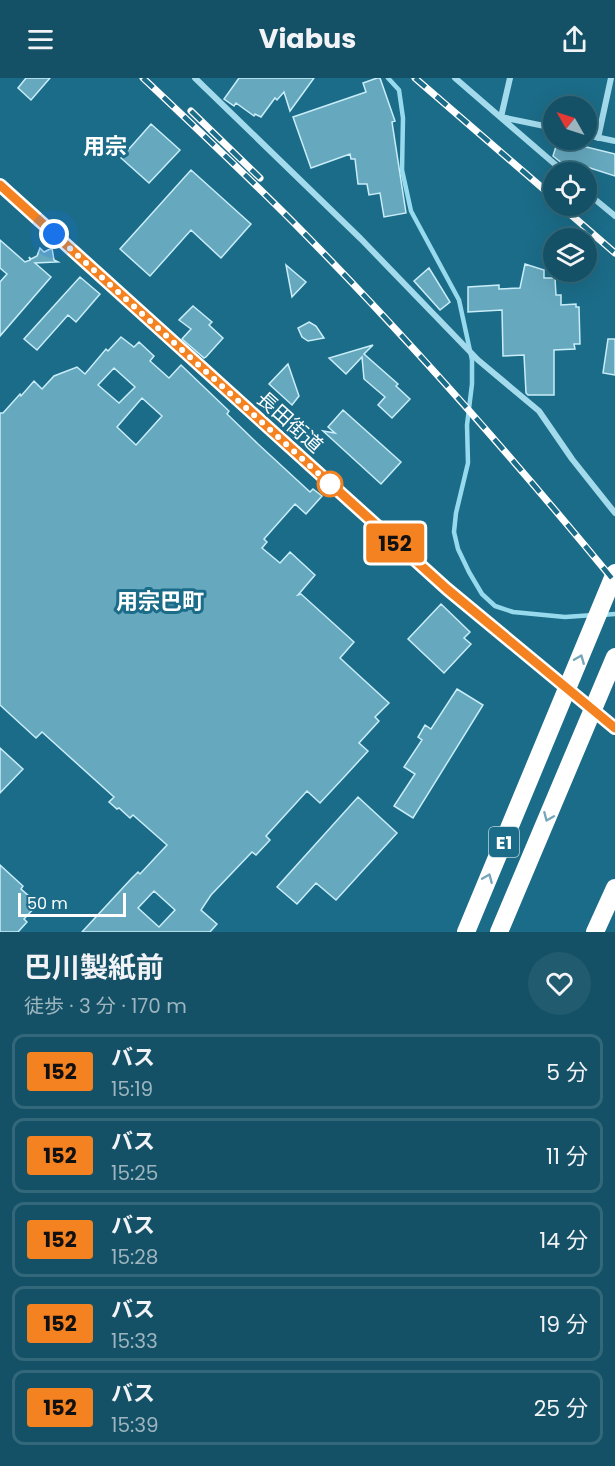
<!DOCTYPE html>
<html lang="ja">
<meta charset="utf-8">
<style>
:root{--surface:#145166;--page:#215b6f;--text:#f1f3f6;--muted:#9db5bf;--line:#33687a}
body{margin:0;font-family:Poppins,"Noto Sans JP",sans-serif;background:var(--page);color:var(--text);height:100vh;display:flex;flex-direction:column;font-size:22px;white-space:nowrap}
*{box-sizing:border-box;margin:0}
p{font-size:20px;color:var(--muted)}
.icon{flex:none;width:33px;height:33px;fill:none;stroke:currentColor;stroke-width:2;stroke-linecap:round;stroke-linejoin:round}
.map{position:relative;height:854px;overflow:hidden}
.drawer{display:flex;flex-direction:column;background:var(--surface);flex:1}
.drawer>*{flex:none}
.badge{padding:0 12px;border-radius:4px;font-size:21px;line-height:39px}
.needle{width:39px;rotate:309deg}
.buttons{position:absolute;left:543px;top:18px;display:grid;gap:12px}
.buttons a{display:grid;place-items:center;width:54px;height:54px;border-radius:50%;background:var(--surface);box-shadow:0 6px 24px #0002,0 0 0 2px var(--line);font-size:30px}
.scale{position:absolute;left:18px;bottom:15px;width:108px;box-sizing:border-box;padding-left:6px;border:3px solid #fff;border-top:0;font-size:16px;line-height:21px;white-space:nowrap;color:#fff;-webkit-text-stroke:4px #1b6c88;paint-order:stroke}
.you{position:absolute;width:30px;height:30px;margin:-15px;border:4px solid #fff;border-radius:50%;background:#1a73e8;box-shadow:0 0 0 9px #1a73e833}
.map>.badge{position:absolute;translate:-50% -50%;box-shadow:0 0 0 3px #fff}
.round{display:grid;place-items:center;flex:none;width:63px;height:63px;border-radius:32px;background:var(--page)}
.headline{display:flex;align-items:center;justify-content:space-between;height:102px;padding:0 24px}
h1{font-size:28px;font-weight:700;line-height:45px}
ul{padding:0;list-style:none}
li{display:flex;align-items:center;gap:18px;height:75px;margin:0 12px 9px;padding:0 12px;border:3px solid var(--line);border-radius:12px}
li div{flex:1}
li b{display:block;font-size:22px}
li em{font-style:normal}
li .badge{min-width:66px;font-weight:700;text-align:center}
header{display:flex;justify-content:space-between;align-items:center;height:78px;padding:0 24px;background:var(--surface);font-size:27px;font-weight:700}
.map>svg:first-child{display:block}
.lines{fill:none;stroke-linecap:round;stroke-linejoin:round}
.stream{stroke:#97daee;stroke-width:4.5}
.building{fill:#66a9bf;stroke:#c9edf9;stroke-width:1.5;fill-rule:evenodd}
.street{stroke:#a4dbec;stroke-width:6}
.secondary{stroke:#d0eef9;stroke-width:12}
.highway{stroke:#fff;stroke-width:18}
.rail-casing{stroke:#fff;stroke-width:7}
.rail{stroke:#1b6c88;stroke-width:4.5;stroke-dasharray:14;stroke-linecap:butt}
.oneway{stroke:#76a7b8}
.line-casing{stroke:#fff;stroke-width:14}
.line{stroke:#f58220;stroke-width:9}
.walk{stroke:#fff;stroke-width:6;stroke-dasharray:0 10.8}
.stop-dot{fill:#fff;stroke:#f58220;stroke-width:3}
.labels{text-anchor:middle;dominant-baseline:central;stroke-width:6;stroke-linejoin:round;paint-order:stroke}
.shield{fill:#1b6c88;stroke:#bbd3db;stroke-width:1.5}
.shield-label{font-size:18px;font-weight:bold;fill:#fff}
.street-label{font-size:20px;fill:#fff;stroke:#1b6c88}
.quarter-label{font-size:22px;font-weight:bold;fill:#fff;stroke:#1b6c88}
</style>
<header><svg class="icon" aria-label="menu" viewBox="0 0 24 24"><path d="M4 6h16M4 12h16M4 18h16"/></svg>Viabus<svg class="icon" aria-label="share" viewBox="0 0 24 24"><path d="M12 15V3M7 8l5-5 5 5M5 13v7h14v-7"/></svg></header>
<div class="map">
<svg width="615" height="854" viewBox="0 0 615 854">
<rect width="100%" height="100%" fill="#1b6c88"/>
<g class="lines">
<!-- stream -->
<path class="stream" d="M388 0 399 12 403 40 402 92 411 133 459 222 472 282V306L467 347 468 385 456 435 454 454 458 471 469 494 482 516 495 528 513 534 565 539 594 537
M602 537 615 536"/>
</g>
<!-- building -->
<path class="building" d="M26 0H50L31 22 18 10Z
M239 0H314L290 33 284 14 277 22 275 20 261 39 255 36 254 38 236 25 234 28 224 21Z
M377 0H380L395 43 392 44 406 135 384 139 380 115 369 117 367 106H358L355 81H351L350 76 311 90 293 39 366 14 363 5Z
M151 46 180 72 149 105 121 80Z
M558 62 615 76V98L587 89 586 94H573L553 78Z
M191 92 251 146 221 180 191 152 150 198 120 171Z
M0 162 25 184 30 182 29 179 31 181 37 178 40 170 44 174 52 170 54 182 58 184 35 185 51 199 0 258V204L7 196 0 190Z
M525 186 544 192V200H555L556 217H561V227L576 226V229H579L580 266H574L575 271 554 272V317H528L526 315 524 277 503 278 502 232 468 234V209L499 207V211L520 210Z
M286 187 306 204 292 219Z
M429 190 450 224 440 232 414 203Z
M80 199 100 216 76 244 68 237 37 272 24 261Z
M193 228 212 244 209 247 223 260 206 279 204 280 182 261 191 251 179 242Z
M309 244 316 248 324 260 308 263 302 259 298 250Z
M121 259 134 269 139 264 154 278 150 283 169 300 181 287 229 333 227 336 258 366 310 414 313 411 322 418 306 436 295 426 264 461 267 464 262 470 280 485 290 474 315 497 298 517 301 516 354 564 340 580 389 625 375 639 379 643 359 665 368 673 346 697 320 725 307 713 266 758 270 762 256 777 252 774 211 817 201 832 217 846 210 854H82L131 801 138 794 140 796 167 767 133 737 130 740 119 730 117 731 109 724 114 719 42 654 36 660 0 627V335H3L20 316 21 318 34 303 42 311 54 298 77 289 85 296 106 271 108 273ZM114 290 135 309 119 325 98 307ZM142 320 162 338 136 367 117 349ZM154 813 175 832 159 849 138 830Z
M608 261H615V297L603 295Z
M373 267 364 276 398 306 396 308 410 321 392 340 378 327 385 319 364 301 362 279 346 296 329 280Z
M288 286 299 318 292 327 269 306Z
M343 332 401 384 381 406 323 353 335 355 328 349Z
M441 526 470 554 464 560 471 566 444 595 408 561Z
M457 611 483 627 413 740 394 728 415 696 404 689 422 662 418 659 425 647 431 651Z
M0 670 23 691 0 715Z
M358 719 397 755 336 822 316 805 297 826 277 809Z
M0 787 23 808 21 811 38 826 24 841 27 844 18 854H0Z"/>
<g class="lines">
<!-- street -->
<path class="street" d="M195 0 361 161 478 282 539 333 572 381 615 435
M455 0 564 94
M510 0 501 39 554 50
M586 57 615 63
M598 60 611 0
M586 114 615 138"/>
<!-- secondary -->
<path class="secondary" d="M0 107 447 511 615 650"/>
<!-- highway -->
<path class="highway" d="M466 854 615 495
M499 854 615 579
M595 854 615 810"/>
<defs>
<path id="rail" d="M143 0C194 48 245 96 294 145 407 259 513 380 615 504
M415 0 554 120
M191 33 260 100
M561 128 615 175"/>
</defs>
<!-- rail casing -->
<use href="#rail" class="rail-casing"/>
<!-- rail -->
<use href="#rail" class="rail"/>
</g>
<!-- one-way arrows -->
<defs><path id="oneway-chevron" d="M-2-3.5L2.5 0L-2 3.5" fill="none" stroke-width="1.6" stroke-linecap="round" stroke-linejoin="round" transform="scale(1.5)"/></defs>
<g class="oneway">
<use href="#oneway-chevron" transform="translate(580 581) rotate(-68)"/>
<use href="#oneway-chevron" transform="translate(548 739) rotate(113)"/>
<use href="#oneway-chevron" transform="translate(488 800) rotate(-67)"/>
</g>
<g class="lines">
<defs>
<path id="line" d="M0 107 447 511 615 650"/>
</defs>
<!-- line casing -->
<use href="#line" class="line-casing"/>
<!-- line -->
<use href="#line" class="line"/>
<!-- walk -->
<path class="walk" d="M54 156 330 406"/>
</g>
<!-- markers -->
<circle class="stop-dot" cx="330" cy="406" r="12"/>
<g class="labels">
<!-- shield labels -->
<rect class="shield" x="489" y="749" width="30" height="30" rx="4.5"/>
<g class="shield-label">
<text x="504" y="764">E1</text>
</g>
<!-- street labels -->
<g class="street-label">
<text transform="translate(290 344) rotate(42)">長田街道</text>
</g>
<!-- quarter labels -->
<g class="quarter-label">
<text x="105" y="68">用宗</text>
<text x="160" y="523">用宗巴町</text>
</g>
</g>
</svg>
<div class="buttons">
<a><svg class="needle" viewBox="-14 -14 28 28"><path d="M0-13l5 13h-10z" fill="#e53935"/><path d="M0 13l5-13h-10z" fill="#9db5bf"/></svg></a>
<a><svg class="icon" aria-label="locate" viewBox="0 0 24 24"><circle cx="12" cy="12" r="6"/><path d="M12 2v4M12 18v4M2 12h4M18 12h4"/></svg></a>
<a><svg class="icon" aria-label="layers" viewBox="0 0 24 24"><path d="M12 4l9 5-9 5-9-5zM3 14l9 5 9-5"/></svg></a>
</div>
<div class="scale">50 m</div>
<div class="you" style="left:54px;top:156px"></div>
<b class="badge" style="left:395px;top:465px;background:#f58220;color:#111">152</b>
</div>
<section class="drawer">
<div class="headline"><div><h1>巴川製紙前</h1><p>徒歩 · 3 分 · 170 m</p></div><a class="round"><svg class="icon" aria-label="heart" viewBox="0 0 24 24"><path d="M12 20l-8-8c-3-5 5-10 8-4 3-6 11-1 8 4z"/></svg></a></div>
<ul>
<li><span class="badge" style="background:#f58220;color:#111">152</span><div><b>バス</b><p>15:19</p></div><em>5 分</em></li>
<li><span class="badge" style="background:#f58220;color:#111">152</span><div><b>バス</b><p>15:25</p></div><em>11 分</em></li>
<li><span class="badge" style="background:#f58220;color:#111">152</span><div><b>バス</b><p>15:28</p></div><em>14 分</em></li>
<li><span class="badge" style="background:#f58220;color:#111">152</span><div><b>バス</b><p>15:33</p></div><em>19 分</em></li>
<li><span class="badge" style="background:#f58220;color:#111">152</span><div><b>バス</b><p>15:39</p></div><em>25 分</em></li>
</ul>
</section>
